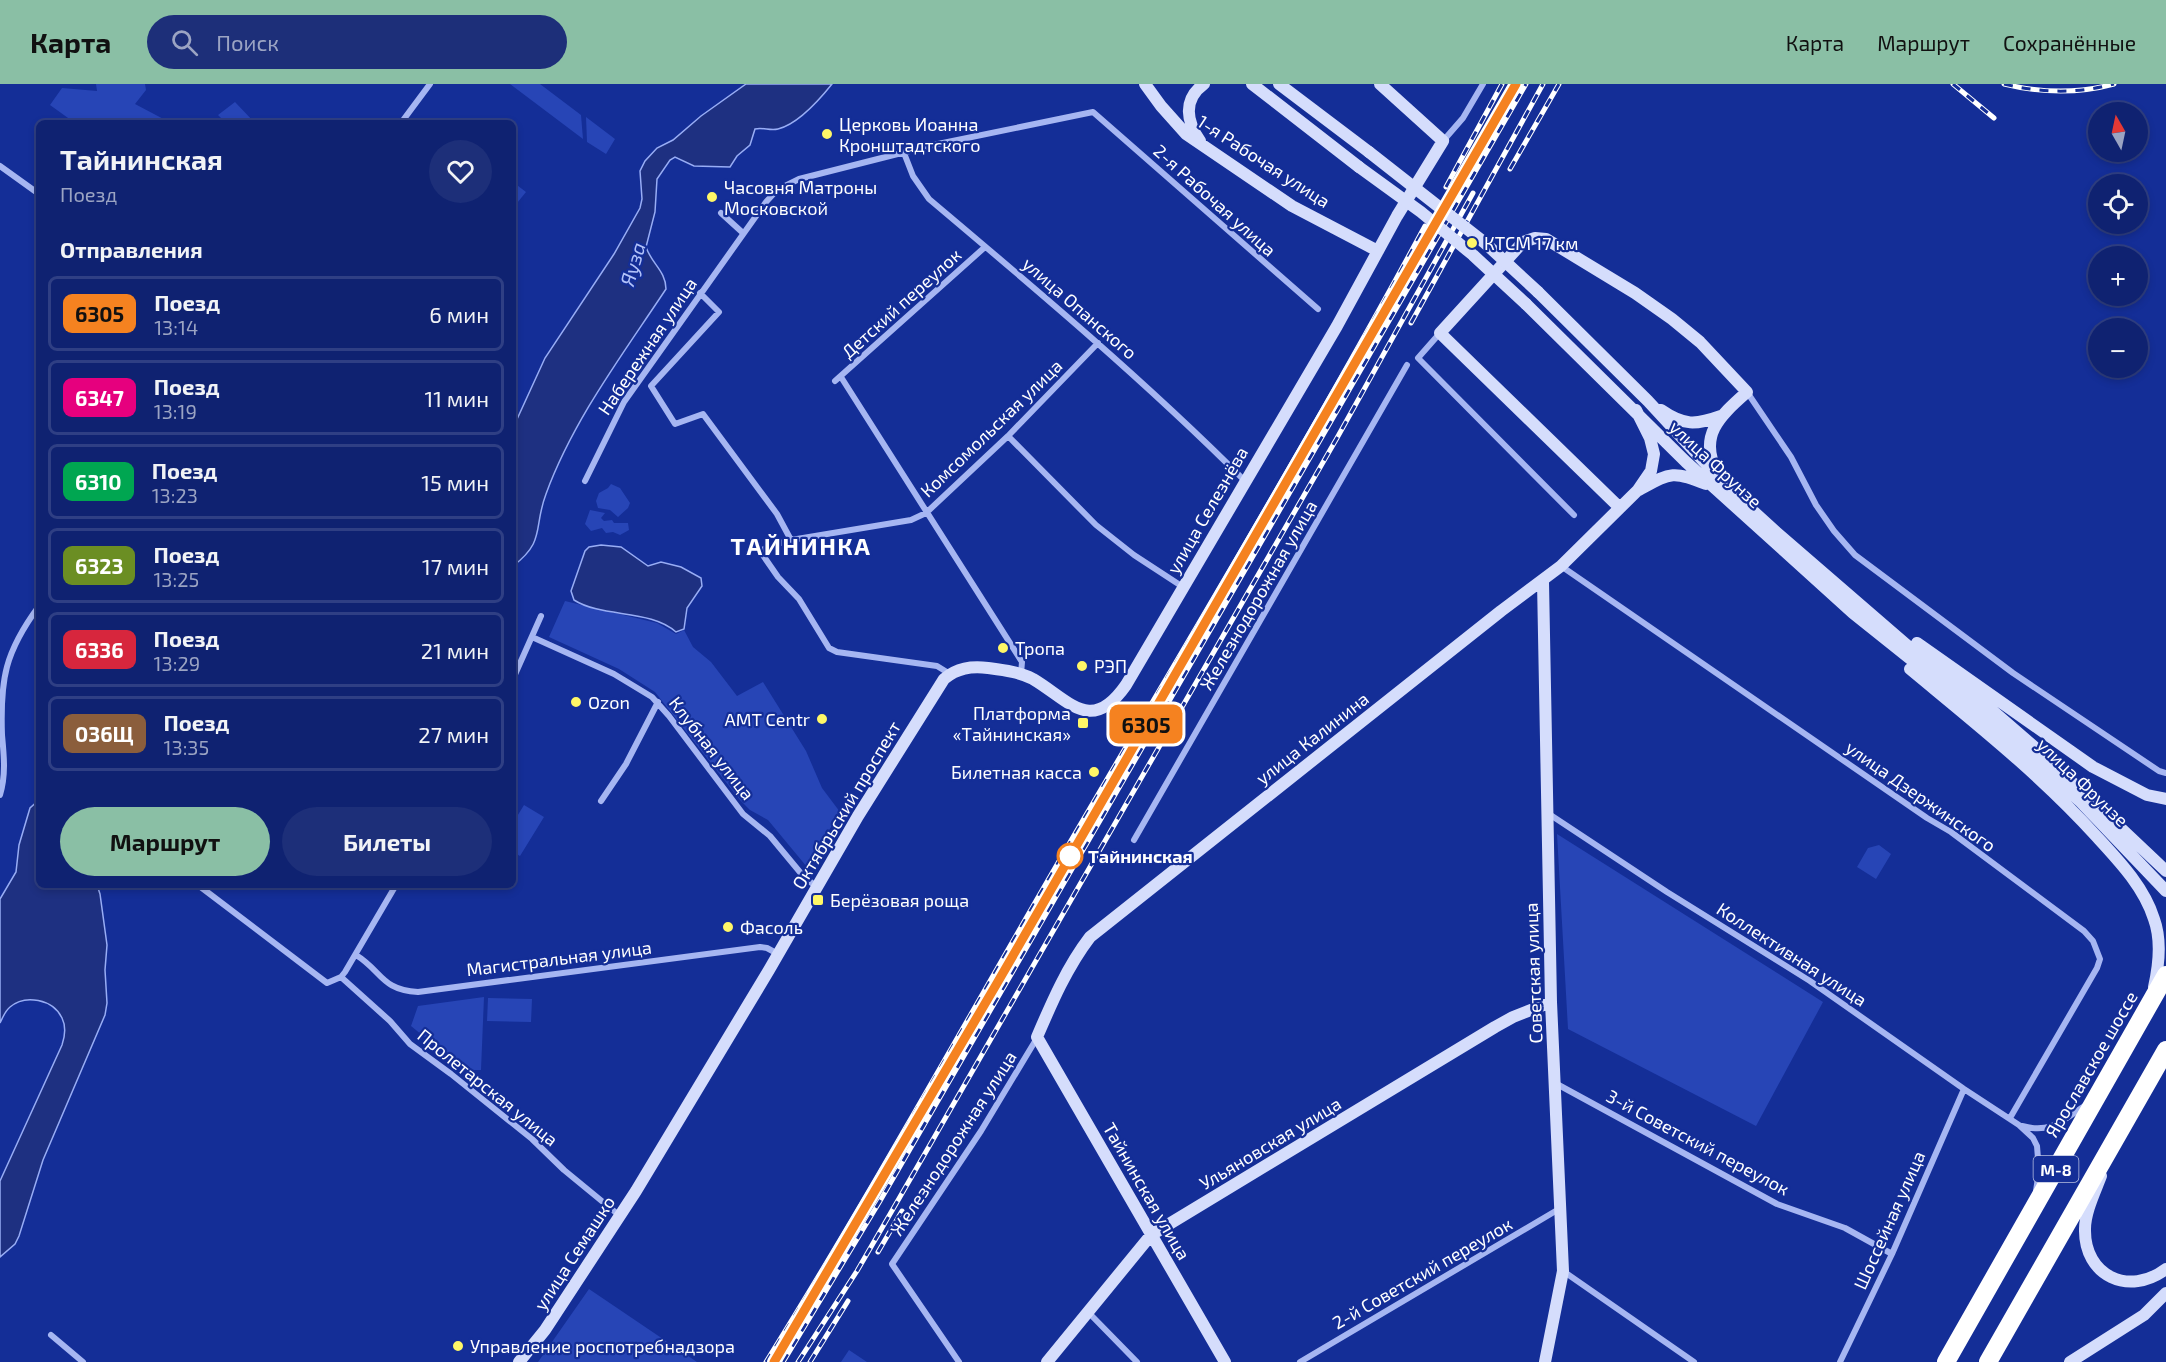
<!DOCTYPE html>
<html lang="ru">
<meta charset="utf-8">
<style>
:root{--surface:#0f2271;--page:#1d2f79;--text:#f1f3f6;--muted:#9ba4c3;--line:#2f3f84;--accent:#8abfa5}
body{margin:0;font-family:"Exo 2",sans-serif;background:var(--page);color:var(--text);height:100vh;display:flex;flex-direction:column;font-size:22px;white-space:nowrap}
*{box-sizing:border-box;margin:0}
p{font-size:20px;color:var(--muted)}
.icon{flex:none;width:33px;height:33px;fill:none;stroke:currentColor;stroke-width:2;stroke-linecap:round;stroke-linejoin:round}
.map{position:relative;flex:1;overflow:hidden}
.drawer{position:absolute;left:36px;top:36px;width:480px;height:768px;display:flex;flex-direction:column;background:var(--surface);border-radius:9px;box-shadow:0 3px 9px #0003,0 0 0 2px var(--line)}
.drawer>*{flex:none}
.badge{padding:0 12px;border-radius:9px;font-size:21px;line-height:39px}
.needle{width:39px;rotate:351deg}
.tools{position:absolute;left:2088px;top:18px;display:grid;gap:12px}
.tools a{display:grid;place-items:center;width:60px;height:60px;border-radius:50%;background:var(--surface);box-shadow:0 3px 9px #0003,0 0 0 2px var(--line);font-size:30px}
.map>.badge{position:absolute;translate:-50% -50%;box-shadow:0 0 0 3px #fff}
h2{padding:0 24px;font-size:22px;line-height:54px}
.round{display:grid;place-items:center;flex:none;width:63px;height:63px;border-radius:32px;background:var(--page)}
.head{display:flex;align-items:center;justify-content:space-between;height:102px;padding:0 24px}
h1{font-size:28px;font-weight:700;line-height:45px}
.button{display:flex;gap:12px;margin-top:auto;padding:12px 24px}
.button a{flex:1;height:69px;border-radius:36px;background:var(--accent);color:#111;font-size:24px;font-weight:700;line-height:69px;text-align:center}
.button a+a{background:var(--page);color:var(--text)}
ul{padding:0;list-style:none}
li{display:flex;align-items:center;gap:18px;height:75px;margin:0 12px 9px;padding:0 12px;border:3px solid var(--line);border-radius:9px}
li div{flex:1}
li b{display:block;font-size:22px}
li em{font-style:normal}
li .badge{min-width:66px;font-weight:700;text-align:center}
header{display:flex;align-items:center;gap:36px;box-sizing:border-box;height:84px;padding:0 30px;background:var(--accent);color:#111}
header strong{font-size:28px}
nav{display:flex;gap:33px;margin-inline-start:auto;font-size:21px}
.search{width:420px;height:54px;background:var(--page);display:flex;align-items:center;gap:15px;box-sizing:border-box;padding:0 21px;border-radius:33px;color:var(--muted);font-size:22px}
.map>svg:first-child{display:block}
.green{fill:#2745b6}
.water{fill:#1e3081;stroke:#98adf5;stroke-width:1.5}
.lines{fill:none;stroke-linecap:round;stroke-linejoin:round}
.street{stroke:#a6b6f2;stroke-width:6}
.secondary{stroke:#d5ddfc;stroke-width:12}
.highway{stroke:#fff;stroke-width:18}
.rail-casing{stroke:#fff;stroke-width:5}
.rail{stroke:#142e97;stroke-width:3;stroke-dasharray:9;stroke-linecap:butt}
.secondary-bridge{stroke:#d5ddfc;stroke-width:12}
.line-casing{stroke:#fff;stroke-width:14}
.line{stroke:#f58220;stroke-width:9}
.poi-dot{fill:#fff767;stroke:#142e97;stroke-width:2}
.stop-dot{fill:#fff;stroke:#f58220;stroke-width:3}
.labels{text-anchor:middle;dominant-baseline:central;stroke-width:4.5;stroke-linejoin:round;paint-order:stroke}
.shield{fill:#142e97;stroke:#b8c0e0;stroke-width:1.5}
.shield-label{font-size:16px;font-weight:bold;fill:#fff}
.poi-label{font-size:18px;fill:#fff;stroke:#142e97;text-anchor:start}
.street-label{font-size:18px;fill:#fff;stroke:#142e97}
.stop-label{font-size:18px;font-weight:bold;fill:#fff;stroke:#142e97;text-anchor:start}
.water-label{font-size:20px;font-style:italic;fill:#b2c2f9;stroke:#142e97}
.district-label{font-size:24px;font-weight:bold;letter-spacing:1.5px;fill:#fff;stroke:#142e97}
</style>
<header>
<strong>Карта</strong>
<div class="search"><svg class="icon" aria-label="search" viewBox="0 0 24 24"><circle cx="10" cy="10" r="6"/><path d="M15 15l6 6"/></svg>Поиск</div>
<nav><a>Карта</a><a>Маршрут</a><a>Сохранённые</a></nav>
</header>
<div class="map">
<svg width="2166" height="1278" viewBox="0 0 2166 1278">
<rect width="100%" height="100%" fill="#142e97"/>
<!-- green -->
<path class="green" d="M96 0H145L146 6 135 20 171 39H75L50 21 62 4 97 7Z
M510 0H540L581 31 583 55Z
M235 18 255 39H226L218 31Z
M586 33 615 55 606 70 587 58Z
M513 98 526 108 513 124Z
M611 400 620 404 630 419 628 424 618 433 610 426 598 424 596 417 599 409 608 404Z
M590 426 605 429 601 434 604 437 612 436 614 439H628L629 446 620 451 613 448 606 449 602 444 591 447 585 440Z
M565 517 657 539 676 550 684 546 693 563 711 578 737 612 763 598 806 667 822 704 840 728 807 783 768 736 750 726 740 716 655 608 619 585 549 553Z
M524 721 544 733 520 772 513 768V739Z
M1557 750 1823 918 1756 1042 1568 945Z
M1879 761 1891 770 1876 795 1857 783 1868 764Z
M484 913 481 986H465L411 942 418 922Z
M488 914 532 915 531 938 487 937Z
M589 1205 697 1278H538Z
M849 1266 867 1278H841Z"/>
<!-- water -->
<path class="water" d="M746 0H832C820 15 798 40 778 45 770 47 763 43 755 45L750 61 737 72 730 83 694 82 675 73 670 76 657 95 655 128 646 163C651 179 666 187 666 205 623 270 573 336 546 410 533 444 546 457 513 482V344L545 274 614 170 640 124 642 115 640 87 645 77 657 64 673 56 701 32Z
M601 461 621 463 648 482 661 478 681 483 701 494 702 502 687 524 684 545 676 548C651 525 602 534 574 516L571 507 585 467 589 463Z
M39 716V801H97L100 810 107 861 105 886 107 919 105 931 43 1076 19 1152 15 1160 0 1173V1097L62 961C65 952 66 942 62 934 53 915 25 910 10 923 5 927 3 933 0 939V815L16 788 19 761 30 724Z"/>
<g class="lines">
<!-- street -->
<path class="street" d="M401 39 430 0
M1443 57 1463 34 1483 0
M904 69 913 92 929 115C1037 206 1145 297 1245 397
M0 82 39 110
M721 129 743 149
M700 209 719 228 651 302 675 340 703 330 777 430 791 456 770 462 760 467 778 493 799 515 829 564 837 568 937 582 950 590
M1440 249 1418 274 1574 431
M841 293 1022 578 1021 590
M835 297 985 163
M1747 308 1791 373 1816 421 1834 447 1855 471 2013 589 2159 687 2166 689
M1008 352 1096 441 1134 471 1183 503
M585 397 624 318 766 118 777 106 799 95 933 61 1093 28 1318 225
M791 456 911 436 926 429 1008 352 1098 259
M1561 482 1927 734 1951 748 2084 847 2093 857 2100 875 2097 884 2010 1034
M532 553 614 590 652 613 669 632 743 730 770 752 804 793 817 803
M513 595 541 532
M0 711C6 691 4 672 2 651 0 595 5 568 39 522
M601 717 626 680 658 618
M1549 730 1667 808 1810 897 1964 1005 2019 1041 2033 1054 2037 1062 2039 1087 2036 1107
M1134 756 1407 281
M198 801 327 899 341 893 345 888 396 801
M356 871C382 887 381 906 418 908L760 863 767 864 778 870
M341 893 390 937 410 960 451 990 532 1055 564 1086 620 1132
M1555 999 1777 1120 1845 1144 1892 1170
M2022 1042C2051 1050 2063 1036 2086 1021
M1563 1187 1694 1278
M1089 1229 1137 1278
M51 1251 83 1278
M959 1278 892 1180 981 1047 1037 954
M1300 1278 1559 1125
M1840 1278 1892 1170 1964 1005"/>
<!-- secondary -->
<path class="secondary" d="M1145 0 1161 22 1186 50 1292 122 1378 167
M1252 0 1359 83
M1279 0 1369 68
M1200 57C1187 38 1182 16 1204 0
M1538 208 1648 317 1731 407 1776 448 1909 563 1994 628 2039 667 2166 787
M1526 220 1686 378 1853 529 2007 652 2081 718 2166 807
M1661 326C1684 342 1696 341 1721 332
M1639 406C1670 389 1672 386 1706 400
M1619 423 1440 249 1523 158 1535 154 1546 155 1635 209 1672 235 1700 258 1747 308C1720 332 1697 352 1718 390
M1543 498 1551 918 1563 1187 1545 1278
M1917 559 2093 683 2147 711 2166 715
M1910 585C1975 639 2041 691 2097 753 2119 777 2144 803 2154 835 2162 857 2159 881 2154 903
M2101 1092C2095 1108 2085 1128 2085 1145 2084 1192 2129 1213 2166 1185
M519 1278 545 1246 636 1107 769 886 858 732 944 595C957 584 971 582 988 584 1003 586 1020 588 1033 595 1070 617 1091 651 1126 601L1337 242 1397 132 1443 57 1380 0
M1047 1278 1151 1151 1495 943 1513 933 1551 918
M1225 1278 1037 953C1052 918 1067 883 1090 853L1501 527 1561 482 1638 406 1651 387 1654 370 1650 354 1636 326
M2070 1278 2144 1231 2166 1209"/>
<!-- highway -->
<path class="highway" d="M1946 1278 2166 891
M1988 1278 2166 966"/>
<defs>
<path id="rail" d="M1953 0 1994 34
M2004 0C2041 9 2077 10 2114 0
M1510 85 1559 0
M1446 103 1502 0
M1426 156 1488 49
M1411 239 1543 0
M878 1168 902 1127
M766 1278C872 1108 968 933 1069 760 1189 555 1312 351 1425 142
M783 1278 880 1117 1526 0
M798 1278 857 1187 893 1125 1337 354 1473 109
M810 1278 848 1217"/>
</defs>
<!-- rail casing -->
<use href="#rail" class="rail-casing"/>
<!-- rail -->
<use href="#rail" class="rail"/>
<!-- secondary-bridge -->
<path class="secondary-bridge" d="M1369 68 1485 159 1538 208
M1359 83 1421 128 1473 171 1526 220"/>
</g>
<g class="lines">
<defs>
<path id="line" d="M774 1278 996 901 1516 0"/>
</defs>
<!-- line casing -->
<use href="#line" class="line-casing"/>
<!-- line -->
<use href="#line" class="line"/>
</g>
<!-- markers -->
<g class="poi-dot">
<circle cx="827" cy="50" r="6"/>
<circle cx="712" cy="113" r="6"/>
<circle cx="1472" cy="159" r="6"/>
<circle cx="1003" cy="564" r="6"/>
<circle cx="1082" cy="582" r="6"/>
<circle cx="576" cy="618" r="6"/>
<circle cx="822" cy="635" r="6"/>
<rect x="1077" y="633" width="12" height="12" rx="3"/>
<circle cx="1094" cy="688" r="6"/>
<rect x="812" y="810" width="12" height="12" rx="3"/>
<circle cx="728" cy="843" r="6"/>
<circle cx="458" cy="1262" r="6"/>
</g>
<circle class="stop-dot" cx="1070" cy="772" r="12"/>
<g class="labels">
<!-- shield labels -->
<rect class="shield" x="2033.5" y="1072" width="45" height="26" rx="4.5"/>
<g class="shield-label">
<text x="2056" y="1085">М-8</text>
</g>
<!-- poi labels -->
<g class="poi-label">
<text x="839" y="40">Церковь Иоанна<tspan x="839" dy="21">Кронштадтского</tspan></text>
<text x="724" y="103">Часовня Матроны<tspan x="724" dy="21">Московской</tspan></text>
<text x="1484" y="159">КТСМ 17 км</text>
<text x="1015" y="564">Тропа</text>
<text x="1094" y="582">РЭП</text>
<text x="588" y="618">Ozon</text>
<text x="1071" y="629" text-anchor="end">Платформа<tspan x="1071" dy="21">«Тайнинская»</tspan></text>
<text x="810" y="635" text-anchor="end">AMT Centr</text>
<text x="1082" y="688" text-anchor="end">Билетная касса</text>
<text x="830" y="816">Берёзовая роща</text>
<text x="740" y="843">Фасоль</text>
<text x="470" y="1262">Управление роспотребнадзора</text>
</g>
<!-- street labels -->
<g class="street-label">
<text transform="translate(1264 77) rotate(33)">1-я Рабочая улица</text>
<text transform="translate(1215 116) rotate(42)">2-я Рабочая улица</text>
<text transform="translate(901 219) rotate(-42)">Детский переулок</text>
<text transform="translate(1080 224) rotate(41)">улица Опанского</text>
<text transform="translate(647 262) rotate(-56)">Набережная улица</text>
<text transform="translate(991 344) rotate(-44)">Комсомольская улица</text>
<text transform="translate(1716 380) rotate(43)">улица Фрунзе</text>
<text transform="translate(1207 426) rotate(-60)">улица Селезнёва</text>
<text transform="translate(1258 511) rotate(-60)">Железнодорожная улица</text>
<text transform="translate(1312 654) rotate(-38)">улица Калинина</text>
<text transform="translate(712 664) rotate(52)">Клубная улица</text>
<text transform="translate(2083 698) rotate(44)">улица Фрунзе</text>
<text transform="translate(1921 712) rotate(35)">улица Дзержинского</text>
<text transform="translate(846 721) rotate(-59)">Октябрьский проспект</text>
<text transform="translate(1792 870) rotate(33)">Коллективная улица</text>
<text transform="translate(559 874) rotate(-7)">Магистральная улица</text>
<text transform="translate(1533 889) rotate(-92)">Советская улица</text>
<text transform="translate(2091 980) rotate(-60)">Ярославское шоссе</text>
<text transform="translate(488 1003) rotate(39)">Пролетарская улица</text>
<text transform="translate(1698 1058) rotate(28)">3-й Советский переулок</text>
<text transform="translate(953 1059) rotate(-57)">Железнодорожная улица</text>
<text transform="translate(1270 1059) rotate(-31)">Ульяновская улица</text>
<text transform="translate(1147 1107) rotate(60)">Тайнинская улица</text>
<text transform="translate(1889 1136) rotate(-66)">Шоссейная улица</text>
<text transform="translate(574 1169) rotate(-57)">улица Семашко</text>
<text transform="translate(1422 1189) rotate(-30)">2-й Советский переулок</text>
</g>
<!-- stop labels -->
<g class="stop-label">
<text x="1088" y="772">Тайнинская</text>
</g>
<!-- water labels -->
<g class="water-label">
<text transform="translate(632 180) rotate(-74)">Яуза</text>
</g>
<!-- district labels -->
<g class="district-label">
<text x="801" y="461">ТАЙНИНКА</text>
</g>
</g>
</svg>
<div class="tools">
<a><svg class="needle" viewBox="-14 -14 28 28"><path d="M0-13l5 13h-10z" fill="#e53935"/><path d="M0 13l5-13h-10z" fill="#9ba4c3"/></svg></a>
<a><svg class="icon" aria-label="locate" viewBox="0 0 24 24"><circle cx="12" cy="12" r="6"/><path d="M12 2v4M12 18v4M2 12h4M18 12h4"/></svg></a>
<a>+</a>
<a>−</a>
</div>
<b class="badge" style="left:1146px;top:640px;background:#f58220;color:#111">6305</b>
<section class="drawer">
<div class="head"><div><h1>Тайнинская</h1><p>Поезд</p></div><a class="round"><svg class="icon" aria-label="heart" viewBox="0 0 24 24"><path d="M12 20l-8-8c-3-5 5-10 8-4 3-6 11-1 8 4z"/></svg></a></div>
<h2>Отправления</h2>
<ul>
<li><span class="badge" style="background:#f58220;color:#111">6305</span><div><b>Поезд</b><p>13:14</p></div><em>6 мин</em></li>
<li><span class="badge" style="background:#e6007e;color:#fff">6347</span><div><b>Поезд</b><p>13:19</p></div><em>11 мин</em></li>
<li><span class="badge" style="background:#00a651;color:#fff">6310</span><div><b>Поезд</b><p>13:23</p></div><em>15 мин</em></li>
<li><span class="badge" style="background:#6b8e23;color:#fff">6323</span><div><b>Поезд</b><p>13:25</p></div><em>17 мин</em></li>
<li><span class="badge" style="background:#d7263d;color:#fff">6336</span><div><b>Поезд</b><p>13:29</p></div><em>21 мин</em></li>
<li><span class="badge" style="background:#8b5e3c;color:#fff">036Щ</span><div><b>Поезд</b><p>13:35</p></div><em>27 мин</em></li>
</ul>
<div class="button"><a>Маршрут</a><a>Билеты</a></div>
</section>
</div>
